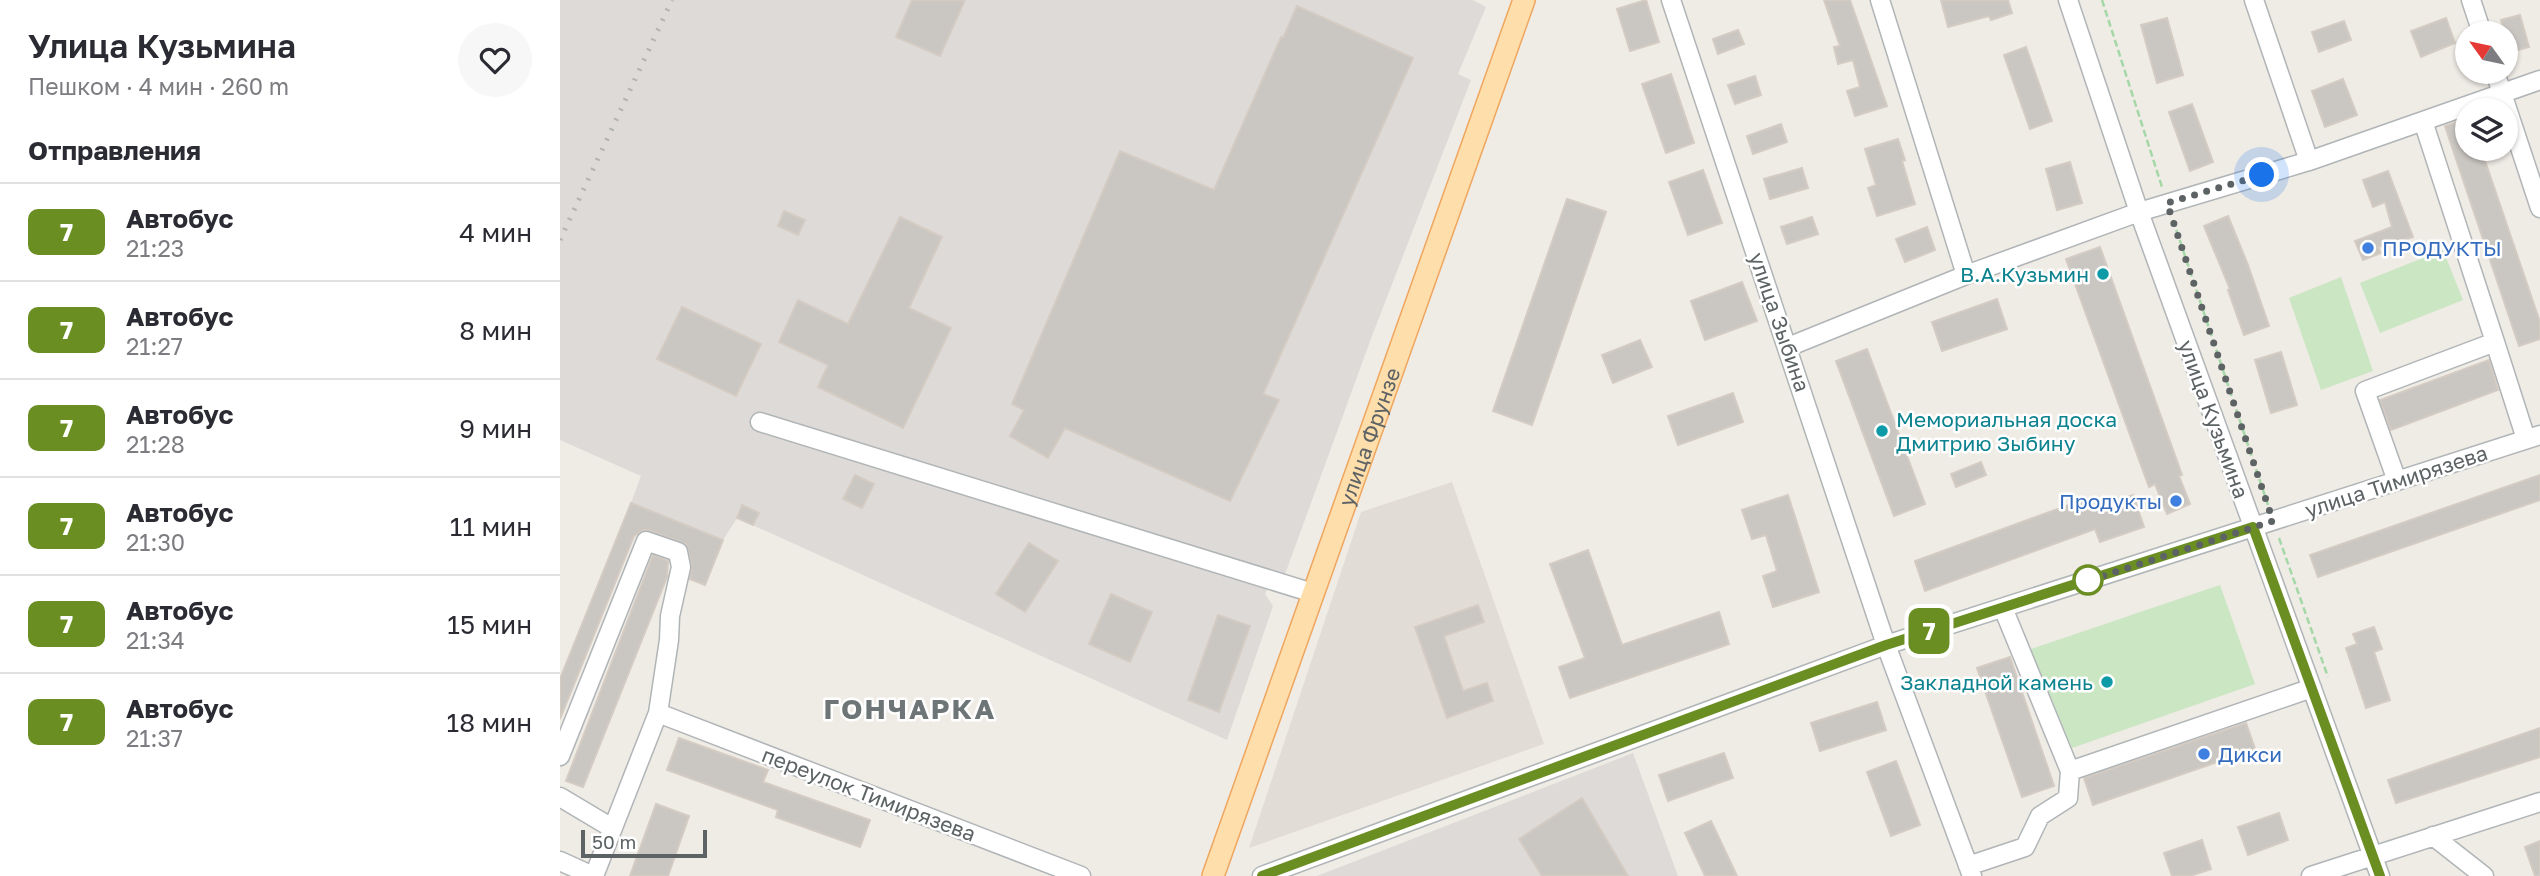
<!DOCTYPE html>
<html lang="ru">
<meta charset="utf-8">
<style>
:root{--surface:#fff;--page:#f7f7f7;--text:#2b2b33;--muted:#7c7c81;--line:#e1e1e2}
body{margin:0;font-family:"Golos Text",sans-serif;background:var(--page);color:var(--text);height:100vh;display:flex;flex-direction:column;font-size:26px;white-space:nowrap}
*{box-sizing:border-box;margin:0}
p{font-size:23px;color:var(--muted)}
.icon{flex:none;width:38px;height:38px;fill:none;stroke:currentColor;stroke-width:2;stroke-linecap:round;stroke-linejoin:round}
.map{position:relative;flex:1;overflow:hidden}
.panel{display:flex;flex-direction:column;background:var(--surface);width:560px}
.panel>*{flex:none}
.badge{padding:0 14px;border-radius:10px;font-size:24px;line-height:46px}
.needle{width:46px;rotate:303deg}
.tools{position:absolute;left:1895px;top:21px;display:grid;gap:14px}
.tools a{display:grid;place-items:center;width:63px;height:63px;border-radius:50%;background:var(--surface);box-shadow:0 2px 5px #0004;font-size:35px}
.scale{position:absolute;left:21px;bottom:18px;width:126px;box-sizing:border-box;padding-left:7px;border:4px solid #5d6365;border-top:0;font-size:19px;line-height:24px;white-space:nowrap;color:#5d6365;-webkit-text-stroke:5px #fff;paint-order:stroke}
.you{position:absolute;width:35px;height:35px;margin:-18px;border:5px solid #fff;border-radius:50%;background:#1a73e8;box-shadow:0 0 0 10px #1a73e833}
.map>.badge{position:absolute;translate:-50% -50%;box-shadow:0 0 0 4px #fff}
h2{padding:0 28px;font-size:26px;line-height:63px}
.round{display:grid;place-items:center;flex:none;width:74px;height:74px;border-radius:37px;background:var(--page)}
.summary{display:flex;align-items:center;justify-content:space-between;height:119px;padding:0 28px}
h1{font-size:33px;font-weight:600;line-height:52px}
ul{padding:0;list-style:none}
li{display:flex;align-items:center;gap:21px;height:98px;padding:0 28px;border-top:2px solid var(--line)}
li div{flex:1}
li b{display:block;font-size:26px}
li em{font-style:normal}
li .badge{min-width:77px;font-weight:700;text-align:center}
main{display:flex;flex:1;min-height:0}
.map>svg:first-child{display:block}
.industrial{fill:#dedad7}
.education{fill:#e2dcd6}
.green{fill:#cae6c2}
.building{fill:#cac6c2;stroke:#d4cbc3;stroke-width:2}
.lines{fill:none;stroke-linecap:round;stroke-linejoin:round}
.minor-casing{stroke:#b0b5b7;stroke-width:21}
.major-casing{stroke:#efa65e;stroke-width:24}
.path{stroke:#a5d8a7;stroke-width:2.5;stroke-dasharray:7 3.5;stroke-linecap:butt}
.minor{stroke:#fff;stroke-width:18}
.major{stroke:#fedeab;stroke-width:21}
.rail{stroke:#b2b3b3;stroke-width:5;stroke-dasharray:2 9;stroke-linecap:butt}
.line-casing{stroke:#fff;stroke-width:16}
.line{stroke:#6b8e23;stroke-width:10}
.walk{stroke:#5d6365;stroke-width:7;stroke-dasharray:0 12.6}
.shop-dot{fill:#3f7fe0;stroke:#fff;stroke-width:2.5}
.culture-dot{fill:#0f9aa8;stroke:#fff;stroke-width:2.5}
.stop-dot{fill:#fff;stroke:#6b8e23;stroke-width:3.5}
.labels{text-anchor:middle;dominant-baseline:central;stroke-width:5;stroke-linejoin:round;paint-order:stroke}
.shop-label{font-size:21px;fill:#366cbe;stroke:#fff;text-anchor:start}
.culture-label{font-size:21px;fill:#0d838f;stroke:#fff;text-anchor:end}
.street-label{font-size:21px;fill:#5d6365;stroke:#fff}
.district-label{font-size:28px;font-weight:bold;letter-spacing:2px;fill:#6e7577;stroke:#fff}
</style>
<main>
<section class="panel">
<div class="summary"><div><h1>Улица Кузьмина</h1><p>Пешком · 4 мин · 260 m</p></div><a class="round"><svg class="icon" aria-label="heart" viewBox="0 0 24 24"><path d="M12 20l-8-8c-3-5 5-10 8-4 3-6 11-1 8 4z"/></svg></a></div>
<h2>Отправления</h2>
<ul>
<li><span class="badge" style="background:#6b8e23;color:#fff">7</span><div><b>Автобус</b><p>21:23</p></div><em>4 мин</em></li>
<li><span class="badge" style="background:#6b8e23;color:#fff">7</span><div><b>Автобус</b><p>21:27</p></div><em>8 мин</em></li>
<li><span class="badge" style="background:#6b8e23;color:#fff">7</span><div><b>Автобус</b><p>21:28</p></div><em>9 мин</em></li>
<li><span class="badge" style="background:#6b8e23;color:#fff">7</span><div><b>Автобус</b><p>21:30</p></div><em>11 мин</em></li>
<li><span class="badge" style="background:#6b8e23;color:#fff">7</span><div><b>Автобус</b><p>21:34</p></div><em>15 мин</em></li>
<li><span class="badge" style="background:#6b8e23;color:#fff">7</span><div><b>Автобус</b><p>21:37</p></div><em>18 мин</em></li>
</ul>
</section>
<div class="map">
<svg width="1980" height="876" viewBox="0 0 1980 876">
<rect width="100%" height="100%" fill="#efebe5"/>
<!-- industrial -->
<path class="industrial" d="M0 0H913L926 7 898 74 911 80 812 336 724 577 712 579 705 594 713 606 667 740 177 518 163 540 71 503 81 476 0 440Z
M1073 753 1118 876H757Z"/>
<!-- education -->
<path class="education" d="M892 482 984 744 689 848 801 512Z"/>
<!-- green -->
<path class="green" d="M1883 250 1903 300 1820 333 1800 283Z
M1781 277 1813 371 1761 390 1729 298Z
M1660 585 1695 684 1512 748 1471 649Z"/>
<!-- building -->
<path class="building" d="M352 0H405L380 56 336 37Z
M1086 0 1099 42 1070 51 1057 9Z
M1264 0H1290L1327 106 1295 116 1287 91 1300 87 1293 60 1278 64 1274 47 1280 46Z
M1381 0H1448L1452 13 1431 20 1429 16 1388 27Z
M737 6 853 58 703 394 719 400 670 501 505 428 488 458 450 436 464 410 452 404 560 151 654 190 721 37 723 38Z
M1960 15 1969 47 1950 52 1941 20Z
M1607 18 1623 75 1597 83 1581 25Z
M1886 18 1895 43 1861 57 1851 31Z
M1784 21 1791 40 1759 52 1752 32Z
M1178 30 1184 44 1158 54 1153 39Z
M1466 47 1492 121 1470 129 1444 55Z
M1111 74 1134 143 1106 153 1082 84Z
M1195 76 1201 95 1175 104 1168 85Z
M1783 79 1797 115 1765 127 1752 91Z
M1632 104 1653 162 1630 171 1609 112Z
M1908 118V149H1921L1980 322V339L1959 346 1885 126Z
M1221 124 1227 142 1193 154 1187 136Z
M1338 139 1345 160 1342 161 1355 204 1317 216 1308 188 1316 185 1305 149Z
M1510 162 1522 203 1497 210 1486 169Z
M1242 168 1248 188 1210 199 1204 179Z
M1143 170 1162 223 1128 235 1109 182Z
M1828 171 1853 237 1818 247 1821 253 1803 260 1795 241 1832 227 1825 202 1813 207 1803 180Z
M1007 199 1046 212 972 425 933 411Z
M224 211 245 220 238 235 218 226Z
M1668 216 1688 265 1709 326 1684 335 1668 290 1670 289 1644 226Z
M340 217 382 237 349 308 391 328 343 428 258 387 268 365 219 342 238 300 288 324Z
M1252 217 1258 234 1227 244 1221 227Z
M1367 227 1375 250 1345 262 1336 239Z
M1540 247 1622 475 1619 476 1630 504 1607 514 1595 484 1589 487 1506 259Z
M1182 282 1197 321 1145 340 1131 301Z
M1437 299 1447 329 1382 351 1372 322Z
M122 307 201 344 176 396 97 359Z
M1080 340 1092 367 1053 383 1042 355Z
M1307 349 1365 504 1334 516 1276 361Z
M1721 352 1737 405 1711 413 1695 360Z
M1929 360 1938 390 1831 430 1820 400Z
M1173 393 1183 422 1118 445 1108 416Z
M1421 462 1426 475 1396 487 1391 474Z
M295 475 314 484 302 508 283 499Z
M1980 475V500L1758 577 1750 555Z
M1228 495 1259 592 1213 607 1203 576 1217 571 1206 535 1192 539 1182 510Z
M1573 495 1584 527 1540 542 1535 529 1365 591 1355 561 1525 499 1529 510Z
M71 503 163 540 145 585 130 579 132 565 126 544 89 530H83L74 536 0 719V679Z
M182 505 199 513 193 525 177 518Z
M469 543 498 561 465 612 436 594Z
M1028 550 1062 645 1159 612 1169 644 1010 698 999 667 1025 658 990 564Z
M93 555 108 561 107 577 23 787 6 781Z
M551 594 592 612 570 662 529 644Z
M918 605 924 622 884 636 903 691 927 683 933 701 887 718 855 627Z
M658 615 690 626 659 712 628 700Z
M1814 627 1822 649 1814 652 1830 700 1806 708 1786 648 1797 644 1793 634Z
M1450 657 1494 786 1462 797 1417 668Z
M1317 702 1326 730 1260 751 1251 723Z
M1686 723 1695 749 1533 805 1524 778Z
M1980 728V757L1836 803 1828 780Z
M119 738 208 770 203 782 310 820 300 847 216 817 218 810 107 770Z
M1164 753 1173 778 1108 801 1099 775Z
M1336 761 1360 825 1331 836 1307 772Z
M1022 798 1068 876H982L959 839Z
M96 804 129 816 108 876H70Z
M1719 813 1728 840 1688 855 1678 827Z
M1151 821 1177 876H1145L1125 833Z
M1642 840 1651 869 1630 876H1612L1604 853Z
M1980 841V876H1975L1965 847Z"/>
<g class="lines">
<defs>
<path id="minor" d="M1111 0 1326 645 1412 876
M1320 0 1406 275
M1508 0 1579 212 1820 876
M1694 0 1749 161
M1911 0 1922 33
M1935 72 1980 208
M1863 121 1935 342
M1228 347 1406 275 1579 212 1749 161 1980 80
M200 422 753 593
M1837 481 1805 391 1935 342 1966 439
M1443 608 1510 771 1752 688
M98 713 521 876
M0 756 86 541 118 552 121 567 110 616 109 640 98 713 34 876
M0 797 52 828
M1873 836 1924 876
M0 861 33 876
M1408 866 1465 847 1480 816 1508 798 1510 771
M702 876 1326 645 1980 435
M1751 876 1980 802"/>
<g id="major">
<path id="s1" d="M653 876 964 0"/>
</g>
</defs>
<!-- minor casing -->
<use href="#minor" class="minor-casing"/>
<!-- major casing -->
<use href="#major" class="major-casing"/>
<!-- path -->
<path class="path" d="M1542 0 1602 187
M1613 220 1708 505
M1719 538 1768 677"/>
<!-- minor -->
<use href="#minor" class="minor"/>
<!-- major -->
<use href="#major" class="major"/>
<!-- rail -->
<path class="rail" d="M0 240 112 0"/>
</g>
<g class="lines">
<defs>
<path id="line" d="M702 876 1326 645 1693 527 1820 876"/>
</defs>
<!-- line casing -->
<use href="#line" class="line-casing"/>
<!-- line -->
<use href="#line" class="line"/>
<!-- walk -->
<path class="walk" d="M1528 580 1518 584 1713 521 1607 203 1702 175"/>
</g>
<!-- markers -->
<g class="shop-dot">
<circle cx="1808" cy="248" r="7"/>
<circle cx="1616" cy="501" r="7"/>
<circle cx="1644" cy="754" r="7"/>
</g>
<g class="culture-dot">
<circle cx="1543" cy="274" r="7"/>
<circle cx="1322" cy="431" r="7"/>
<circle cx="1547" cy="682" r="7"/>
</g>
<circle class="stop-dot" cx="1528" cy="580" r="14"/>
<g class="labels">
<!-- shop labels -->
<g class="shop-label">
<text x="1822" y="248">ПРОДУКТЫ</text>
<text x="1602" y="501" text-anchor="end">Продукты</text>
<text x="1658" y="754">Дикси</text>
</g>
<!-- culture labels -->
<g class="culture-label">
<text x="1529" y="274">В.А.Кузьмин</text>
<text x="1336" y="419" text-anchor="start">Мемориальная доска<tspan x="1336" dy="24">Дмитрию Зыбину</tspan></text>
<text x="1533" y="682">Закладной камень</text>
</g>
<!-- street labels -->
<g class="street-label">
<text transform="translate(1220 322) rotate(71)">улица Зыбина</text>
<text transform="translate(1654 419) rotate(70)">улица Кузьмина</text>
<text stroke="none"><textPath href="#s1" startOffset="466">улица Фрунзе</textPath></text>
<text transform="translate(1836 481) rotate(-18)">улица Тимирязева</text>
<text transform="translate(309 794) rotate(21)">переулок Тимирязева</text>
</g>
<!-- district labels -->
<g class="district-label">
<text x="350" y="708">ГОНЧАРКА</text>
</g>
</g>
</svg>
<div class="tools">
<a><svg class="needle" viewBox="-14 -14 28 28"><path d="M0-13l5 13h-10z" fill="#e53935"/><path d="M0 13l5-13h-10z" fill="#7c7c81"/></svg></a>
<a><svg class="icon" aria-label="layers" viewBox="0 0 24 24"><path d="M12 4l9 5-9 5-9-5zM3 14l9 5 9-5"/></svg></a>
</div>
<div class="scale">50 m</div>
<div class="you" style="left:1702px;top:175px"></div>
<b class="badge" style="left:1369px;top:631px;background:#6b8e23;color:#fff">7</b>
</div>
</main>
